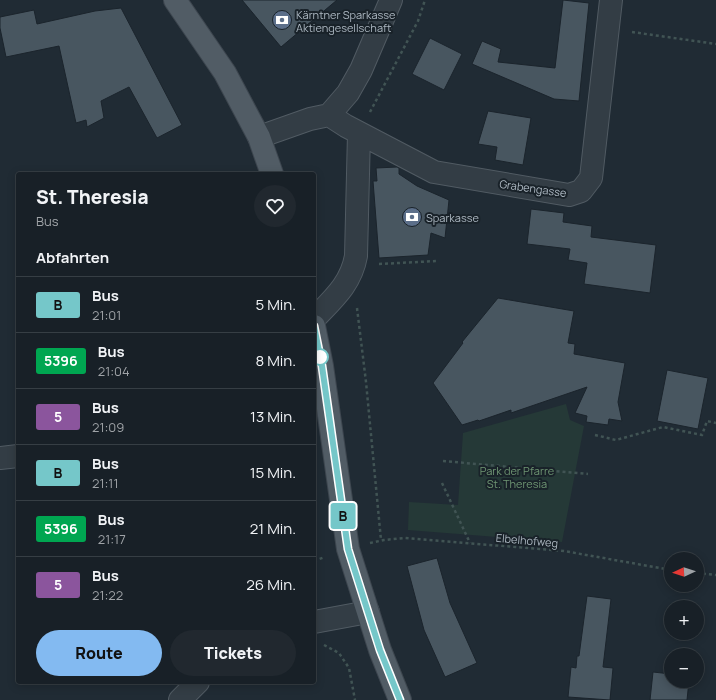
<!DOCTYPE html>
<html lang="de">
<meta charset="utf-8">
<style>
:root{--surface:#182027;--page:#21282f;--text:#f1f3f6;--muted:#9fa3a7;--line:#363e44;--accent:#83baf1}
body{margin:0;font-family:Manrope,sans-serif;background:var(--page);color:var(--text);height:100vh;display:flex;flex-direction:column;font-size:15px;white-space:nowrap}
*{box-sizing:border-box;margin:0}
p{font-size:13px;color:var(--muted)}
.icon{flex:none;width:22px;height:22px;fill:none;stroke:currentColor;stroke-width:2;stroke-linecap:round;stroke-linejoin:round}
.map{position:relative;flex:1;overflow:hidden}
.side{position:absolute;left:16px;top:172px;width:300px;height:512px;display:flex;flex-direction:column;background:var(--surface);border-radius:4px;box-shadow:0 2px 10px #0003,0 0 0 1px var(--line)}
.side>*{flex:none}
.badge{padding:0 8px;border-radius:3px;font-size:14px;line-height:26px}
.needle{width:26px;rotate:267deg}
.controls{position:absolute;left:664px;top:552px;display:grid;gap:8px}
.controls a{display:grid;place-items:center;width:40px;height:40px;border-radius:50%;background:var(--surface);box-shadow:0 2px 10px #0003,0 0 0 1px var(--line);font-size:20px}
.map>.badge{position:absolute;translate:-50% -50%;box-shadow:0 0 0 2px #fff}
h2{padding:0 20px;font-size:15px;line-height:36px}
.round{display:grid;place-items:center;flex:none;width:42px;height:42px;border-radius:21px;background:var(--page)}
.summary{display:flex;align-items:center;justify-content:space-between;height:68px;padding:0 20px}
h1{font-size:19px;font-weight:800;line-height:30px}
.button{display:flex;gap:8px;margin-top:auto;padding:8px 20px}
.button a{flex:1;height:46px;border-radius:24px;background:var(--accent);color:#111;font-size:16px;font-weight:800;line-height:46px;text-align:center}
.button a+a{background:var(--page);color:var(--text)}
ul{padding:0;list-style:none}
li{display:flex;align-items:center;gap:12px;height:56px;padding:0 20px;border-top:1px solid var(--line)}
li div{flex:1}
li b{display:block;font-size:15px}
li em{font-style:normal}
li .badge{min-width:44px;font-weight:700;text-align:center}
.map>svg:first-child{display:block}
.green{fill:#253937}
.building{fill:#485660;stroke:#1b242c}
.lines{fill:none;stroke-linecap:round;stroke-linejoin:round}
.minor-casing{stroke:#515b63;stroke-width:24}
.major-casing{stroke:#3d464f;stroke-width:24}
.path{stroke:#415454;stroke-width:2.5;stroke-dasharray:3 3;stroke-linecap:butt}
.minor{stroke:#333d45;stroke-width:22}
.major{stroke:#515c65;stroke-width:22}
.line-casing{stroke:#fff;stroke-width:9}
.line{stroke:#75c7c9;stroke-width:6}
.stop-dot{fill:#fff;stroke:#75c7c9;stroke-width:2}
.labels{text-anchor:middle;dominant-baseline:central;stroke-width:4;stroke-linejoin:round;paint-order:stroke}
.poi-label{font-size:11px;fill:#adb8c2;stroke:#192229;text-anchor:start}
.street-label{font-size:11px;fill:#adb8c2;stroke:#192229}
.park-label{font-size:11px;fill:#6f9673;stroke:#192229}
</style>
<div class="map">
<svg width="716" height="700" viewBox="0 0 716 700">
<rect width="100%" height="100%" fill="#202b34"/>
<!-- green -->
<path class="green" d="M566 404 570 420 584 426 562 542 408 530 409 502 458 505 463 433Z"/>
<!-- building -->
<path class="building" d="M242 0H337L281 47Z
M563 0 589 3 579 101 554 99 472 64 482 41 501 49 498 62 555 68Z
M121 8 182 125 157 138 129 87 101 101 104 118 87 127 86 120 76 123 59 46 6 57 0 28V17L34 10 37 24 95 11Z
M430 38 462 54 444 90 412 74Z
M488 111 531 118 523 165 495 160 497 147 478 144Z
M397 167 399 168V174L417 186 449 200 445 238 431 233 428 255 379 258 373 181H377L376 168Z
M531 209 564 213 563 222 592 226 591 237 656 245 650 293 584 284 587 263 568 260 570 249 527 244Z
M498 298 574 311 568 343 575 344 574 354 625 363 618 402 622 421 609 419 608 425 586 422 587 416 575 413 587 387 511 413V410L479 421 478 420 462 425 433 383 463 343 462 342Z
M667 370 708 378 698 429 657 421Z
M437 558 450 603 477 663 445 677 424 630 407 566Z
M587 596 611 599 603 667 613 668 610 700 568 697 571 667 576 668 577 656H579Z
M653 672 671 674V681H689L687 700H650Z"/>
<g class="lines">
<defs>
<path id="minor" d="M329 115 346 126 434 172 569 195 581 191 591 178 611 0
M259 137 310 119 329 115 348 93 361 70 391 0
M314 319C333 299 351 284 356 256L359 133
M0 458 18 456
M314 622 368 612
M180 700 198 682"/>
<path id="major" d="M175 0 225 73 259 137 272 174
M314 326 322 366 348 549 380 650 400 700"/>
</defs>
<!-- minor casing -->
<use href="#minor" class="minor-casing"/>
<!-- major casing -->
<use href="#major" class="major-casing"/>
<!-- path -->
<path class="path" d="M632 32 716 44
M370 112 418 21 425 0
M379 264 437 261
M357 308 366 382 381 540
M595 435 616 440 663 427 702 435 707 421 716 423
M443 461 588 474
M442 483 470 543
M370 543 384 540 405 538 564 551 671 570
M314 561 325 557
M697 573 716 575
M324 645 339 653 349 668 355 700"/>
<!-- minor -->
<use href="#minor" class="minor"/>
<!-- major -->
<use href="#major" class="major"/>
</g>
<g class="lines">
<defs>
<path id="line" d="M314 326 322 366 348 549 380 650 400 700"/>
</defs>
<!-- line casing -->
<use href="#line" class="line-casing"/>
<!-- line -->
<use href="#line" class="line"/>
</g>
<!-- icons -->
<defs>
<symbol id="bank-disc" viewBox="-11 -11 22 22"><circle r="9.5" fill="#5c6f8a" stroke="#192229"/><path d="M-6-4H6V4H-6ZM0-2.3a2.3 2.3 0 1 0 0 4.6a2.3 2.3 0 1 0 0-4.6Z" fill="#fff"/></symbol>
</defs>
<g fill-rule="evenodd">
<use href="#bank-disc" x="271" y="9" width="22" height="22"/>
<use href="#bank-disc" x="401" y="206" width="22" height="22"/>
</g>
<!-- markers -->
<circle class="stop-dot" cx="320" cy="357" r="8"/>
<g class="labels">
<!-- poi labels -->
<g class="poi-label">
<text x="296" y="14">Kärntner Sparkasse<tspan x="296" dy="13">Aktiengesellschaft</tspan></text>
<text x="426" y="217">Sparkasse</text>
</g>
<!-- street labels -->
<g class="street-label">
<text transform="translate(533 188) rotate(8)">Grabengasse</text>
<text transform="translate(527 540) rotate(5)">Elbelhofweg</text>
</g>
<!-- park labels -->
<g class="park-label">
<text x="517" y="470">Park der Pfarre<tspan x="517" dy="13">St. Theresia</tspan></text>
</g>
</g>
</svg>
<div class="controls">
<a><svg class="needle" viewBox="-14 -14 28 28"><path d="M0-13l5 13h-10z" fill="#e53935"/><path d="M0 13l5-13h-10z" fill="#9fa3a7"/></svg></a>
<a>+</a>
<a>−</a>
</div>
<b class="badge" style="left:343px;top:516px;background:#75c7c9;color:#111">B</b>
<section class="side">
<div class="summary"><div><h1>St. Theresia</h1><p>Bus</p></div><a class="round"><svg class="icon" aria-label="heart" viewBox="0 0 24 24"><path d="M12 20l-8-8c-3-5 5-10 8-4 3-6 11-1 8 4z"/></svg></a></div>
<h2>Abfahrten</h2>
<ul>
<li><span class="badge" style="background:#75c7c9;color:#111">B</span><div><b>Bus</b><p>21:01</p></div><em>5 Min.</em></li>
<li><span class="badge" style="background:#00a651;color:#fff">5396</span><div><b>Bus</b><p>21:04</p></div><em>8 Min.</em></li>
<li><span class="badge" style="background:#8b559d;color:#fff">5</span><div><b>Bus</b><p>21:09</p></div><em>13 Min.</em></li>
<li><span class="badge" style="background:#75c7c9;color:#111">B</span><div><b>Bus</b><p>21:11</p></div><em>15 Min.</em></li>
<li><span class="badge" style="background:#00a651;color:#fff">5396</span><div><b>Bus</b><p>21:17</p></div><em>21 Min.</em></li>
<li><span class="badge" style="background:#8b559d;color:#fff">5</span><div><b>Bus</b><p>21:22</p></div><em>26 Min.</em></li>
</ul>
<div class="button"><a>Route</a><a>Tickets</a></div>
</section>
</div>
